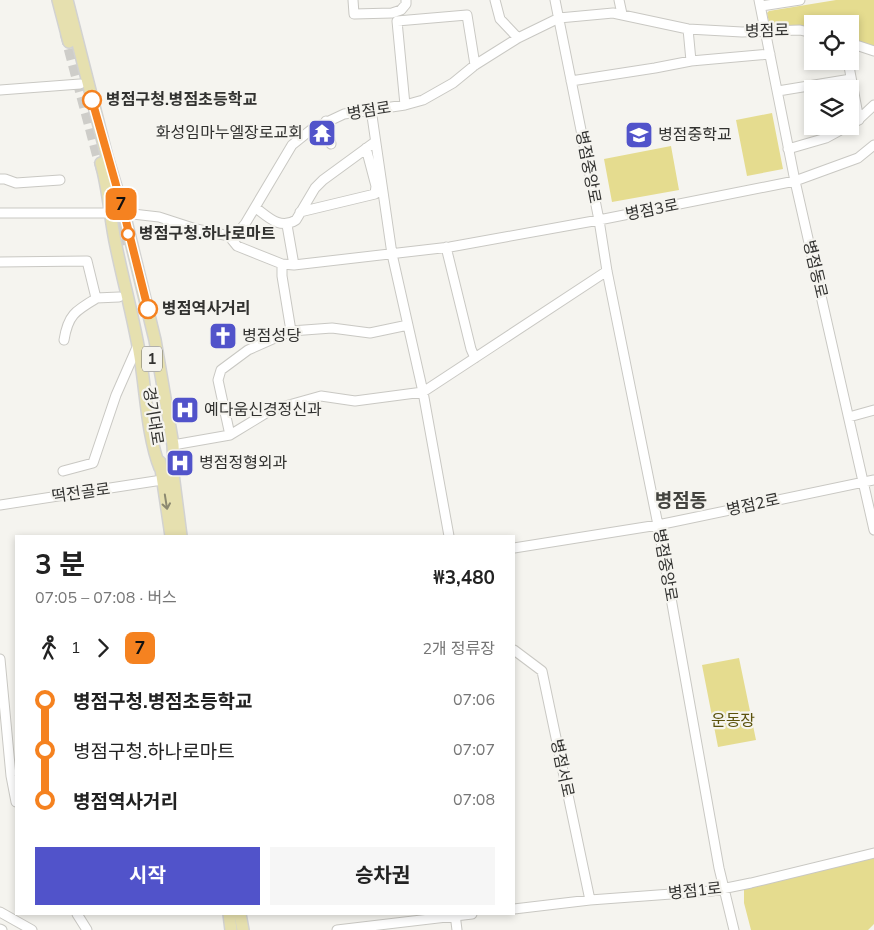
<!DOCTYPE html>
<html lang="ko">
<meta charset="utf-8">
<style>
:root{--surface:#fff;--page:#f6f6f6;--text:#222;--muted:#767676;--accent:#5153ca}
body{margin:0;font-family:"Nunito Sans","Noto Sans KR",sans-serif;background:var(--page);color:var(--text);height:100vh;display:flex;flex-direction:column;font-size:19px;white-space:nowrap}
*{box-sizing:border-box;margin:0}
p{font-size:16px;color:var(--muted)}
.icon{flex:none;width:28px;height:28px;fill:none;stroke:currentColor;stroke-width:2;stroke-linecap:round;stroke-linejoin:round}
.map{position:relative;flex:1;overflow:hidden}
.side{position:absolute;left:15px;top:535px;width:500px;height:380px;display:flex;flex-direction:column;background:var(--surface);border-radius:0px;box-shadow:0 2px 8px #0003}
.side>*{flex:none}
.badge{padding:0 10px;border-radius:8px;font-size:18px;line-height:32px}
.controls{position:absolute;left:804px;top:15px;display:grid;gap:10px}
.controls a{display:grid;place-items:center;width:55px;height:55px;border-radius:0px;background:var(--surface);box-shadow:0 2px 8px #0003;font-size:25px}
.map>.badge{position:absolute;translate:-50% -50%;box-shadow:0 0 0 2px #fff}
.legs{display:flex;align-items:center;gap:8px;height:55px;padding:0 20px;font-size:16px}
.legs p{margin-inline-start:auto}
.summary{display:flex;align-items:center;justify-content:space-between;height:85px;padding:0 20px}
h1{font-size:28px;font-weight:700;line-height:38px}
.cta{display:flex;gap:10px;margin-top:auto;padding:10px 20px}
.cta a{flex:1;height:58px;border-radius:0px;background:var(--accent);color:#fff;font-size:20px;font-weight:700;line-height:58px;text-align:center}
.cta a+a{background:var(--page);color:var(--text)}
ul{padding:0 20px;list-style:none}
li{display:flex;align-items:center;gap:18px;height:50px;font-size:19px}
li i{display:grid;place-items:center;width:8px;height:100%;margin:0 6px;background:currentColor}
li i::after{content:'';width:12px;height:12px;margin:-6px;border:4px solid;border-radius:50%;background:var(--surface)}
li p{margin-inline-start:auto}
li:first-child i{background:linear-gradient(#0000 50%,currentColor 0)}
li:last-child i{background:linear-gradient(currentColor 50%,#0000 0)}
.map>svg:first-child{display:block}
.green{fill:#e5dc8f}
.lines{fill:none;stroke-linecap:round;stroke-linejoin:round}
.major-tunnel{stroke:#cecdc9;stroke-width:11;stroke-dasharray:11 5.5;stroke-linecap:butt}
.minor-casing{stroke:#c9c8c3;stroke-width:11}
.major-casing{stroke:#d2d2d1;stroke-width:14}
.minor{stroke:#fff;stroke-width:9}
.major{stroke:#e6e0af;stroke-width:11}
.oneway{stroke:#8c8970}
.line-1-casing{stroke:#fff;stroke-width:11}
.line-1{stroke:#f58220;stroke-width:8}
.stop-1-dot{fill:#fff;stroke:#f58220;stroke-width:2.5}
.labels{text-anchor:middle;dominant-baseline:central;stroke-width:4.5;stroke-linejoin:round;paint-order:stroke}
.shield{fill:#f5f4ef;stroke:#6c6c69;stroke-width:1}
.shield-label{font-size:15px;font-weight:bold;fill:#323230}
.street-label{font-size:16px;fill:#323230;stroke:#f5f4ef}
.stop-label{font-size:16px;font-weight:bold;fill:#323230;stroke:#f5f4ef;text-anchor:start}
.poi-label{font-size:16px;fill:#323230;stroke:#f5f4ef;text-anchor:start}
.park-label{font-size:16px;fill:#5b520c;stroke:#f5f4ef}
.quarter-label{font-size:19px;font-weight:bold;fill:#43433f;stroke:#f5f4ef}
</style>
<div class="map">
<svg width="874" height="930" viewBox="0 0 874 930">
<rect width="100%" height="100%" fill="#f5f4ef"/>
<!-- green -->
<path class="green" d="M836 0H874V50L850 41V24H812V29L775 25 769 22 767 13 769 11Z
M772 113 783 169 747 176 736 120Z
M671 146 679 190 612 202 604 159Z
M739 658 756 740 718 747 702 665Z
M874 858V924L868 930H751L744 903V889Z"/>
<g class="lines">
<!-- major-tunnel -->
<path class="major-tunnel" d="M65 33 102 172
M112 190 125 245"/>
<defs>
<path id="minor" d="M353 0 354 14 392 13 401 10 406 4V0
M495 0 500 19 518 38
M555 0 599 220 607 271 658 525 719 868 734 930
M619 0 622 14
M759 0 795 181 874 530
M761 6 800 0
M688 29 691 61
M850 43 874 51
M848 61 859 120
M571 81 655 68 691 61 770 54
M0 90 80 84
M778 91 851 79
M405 105 397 21 467 15 475 65
M371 109 392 254 423 392 449 536
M326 121 331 144
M857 121 874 105
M823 126 826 138
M788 149 826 138 848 126
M0 179H5L16 183 60 180
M256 208C268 217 280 230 296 220L315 188 323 180 375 142
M300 212 375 194 376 186 366 148
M0 213H124L159 217 196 229 229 236
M287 225 294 265
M229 236 237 246 282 264 294 265 450 247 599 220 795 181 858 158 874 145
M229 236 240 230 245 224 292 145 312 129 344 114 405 105 423 100 453 83 475 65 518 38 559 18 613 13 688 29 742 32 800 30 812 33
M446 247 471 349 475 358
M0 262 87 261 96 298 119 297
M282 264V276L291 331
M64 340C68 315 75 311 97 298
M849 417 874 410
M230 435 218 380 221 370 248 350 291 331 332 328 370 333 408 325
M173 445 230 435 271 410 321 396 355 401 423 392 607 271
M63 471 93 463 116 395 138 345
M0 505 162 480
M514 548 658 525 874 480
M514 650 542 671 590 900
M0 659 11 776 16 802
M514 909 590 900 712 891 751 883 874 853
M0 912 32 930
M77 914 87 930
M455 914 457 930
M0 929 2 930
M337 930 472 914"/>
<path id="major" d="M58 0 69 42
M67 0 107 157 124 213 155 340 173 445 174 467 173 474
M101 163C109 191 110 219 116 246 124 285 135 323 141 363 146 395 148 438 160 468
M160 462 171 536
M170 469 173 474 181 536
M229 914 231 930
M240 914 243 930"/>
</defs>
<!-- minor casing -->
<use href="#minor" class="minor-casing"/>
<!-- major casing -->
<use href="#major" class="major-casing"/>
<!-- minor -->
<use href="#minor" class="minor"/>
<!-- major -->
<use href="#major" class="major"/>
</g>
<!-- one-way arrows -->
<defs><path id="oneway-shaft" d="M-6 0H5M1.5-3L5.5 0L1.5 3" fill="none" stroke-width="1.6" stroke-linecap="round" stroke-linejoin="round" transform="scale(1.25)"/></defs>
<use class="oneway" href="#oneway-shaft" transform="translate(166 502) rotate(81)"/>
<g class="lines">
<defs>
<path id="line-1" d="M92 100 124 213 148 309"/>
</defs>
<!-- line-1 casing -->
<use href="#line-1" class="line-1-casing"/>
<!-- line-1 -->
<use href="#line-1" class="line-1"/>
</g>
<!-- icons -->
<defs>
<symbol id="temple-square" viewBox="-11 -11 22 22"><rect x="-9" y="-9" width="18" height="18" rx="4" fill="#5153ca" stroke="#f5f4ef"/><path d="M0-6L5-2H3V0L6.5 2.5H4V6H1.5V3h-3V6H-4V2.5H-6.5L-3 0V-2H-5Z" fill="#fff"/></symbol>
<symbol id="school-square" viewBox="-11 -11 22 22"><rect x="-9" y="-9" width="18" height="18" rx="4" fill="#5153ca" stroke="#f5f4ef"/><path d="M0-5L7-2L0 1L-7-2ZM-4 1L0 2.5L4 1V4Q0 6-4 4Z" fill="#fff"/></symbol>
<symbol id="church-square" viewBox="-11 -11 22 22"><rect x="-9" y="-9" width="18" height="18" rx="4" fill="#5153ca" stroke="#f5f4ef"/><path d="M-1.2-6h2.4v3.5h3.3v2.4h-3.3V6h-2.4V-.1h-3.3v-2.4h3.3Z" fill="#fff"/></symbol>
<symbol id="hospital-square" viewBox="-11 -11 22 22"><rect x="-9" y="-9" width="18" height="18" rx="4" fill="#5153ca" stroke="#f5f4ef"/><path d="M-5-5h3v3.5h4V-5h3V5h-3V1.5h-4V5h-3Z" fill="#fff"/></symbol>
</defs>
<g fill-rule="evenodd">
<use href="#temple-square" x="306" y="117" width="32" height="32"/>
<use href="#school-square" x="623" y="119" width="32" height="32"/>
<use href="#church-square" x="207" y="320" width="32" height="32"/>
<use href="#hospital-square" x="169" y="394" width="32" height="32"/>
<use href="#hospital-square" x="164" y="447" width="32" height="32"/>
</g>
<!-- markers -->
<g class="stop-1-dot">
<circle cx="92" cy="100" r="9"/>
<circle cx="128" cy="234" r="6"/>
<circle cx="148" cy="309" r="9"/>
</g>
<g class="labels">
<!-- shield labels -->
<rect class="shield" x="142" y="346.5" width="20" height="25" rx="4"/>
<g class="shield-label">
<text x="152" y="359">1</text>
</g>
<!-- street labels -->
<g class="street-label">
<text transform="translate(767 31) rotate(-1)">병점로</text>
<text transform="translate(369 111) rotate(-9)">병점로</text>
<text transform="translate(588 167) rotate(79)">병점중앙로</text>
<text transform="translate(652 210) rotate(-11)">병점3로</text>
<text transform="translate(815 269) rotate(77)">병점동로</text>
<text transform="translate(153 416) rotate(81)">경기대로</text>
<text transform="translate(81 493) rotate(-8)">떡전골로</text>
<text transform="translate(753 505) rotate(-12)">병점2로</text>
<text transform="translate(665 565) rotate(80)">병점중앙로</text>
<text transform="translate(562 768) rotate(78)">병점서로</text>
<text transform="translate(695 891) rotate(-6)">병점1로</text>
</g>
<!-- stop labels -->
<g class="stop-label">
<text x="106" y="100">병점구청.병점초등학교</text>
<text x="139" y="234">병점구청.하나로마트</text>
<text x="162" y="309">병점역사거리</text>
</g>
<!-- poi labels -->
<g class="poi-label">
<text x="303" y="133" text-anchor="end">화성임마누엘장로교회</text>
<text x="658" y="135">병점중학교</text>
<text x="242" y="336">병점성당</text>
<text x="204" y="410">예다움신경정신과</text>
<text x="199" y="463">병점정형외과</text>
</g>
<!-- park labels -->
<g class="park-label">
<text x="733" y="721">운동장</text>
</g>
<!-- quarter labels -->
<g class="quarter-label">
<text x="681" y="501">병점동</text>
</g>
</g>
</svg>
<div class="controls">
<a><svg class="icon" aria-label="locate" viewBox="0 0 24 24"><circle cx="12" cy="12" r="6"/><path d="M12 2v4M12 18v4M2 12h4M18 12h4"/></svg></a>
<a><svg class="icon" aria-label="layers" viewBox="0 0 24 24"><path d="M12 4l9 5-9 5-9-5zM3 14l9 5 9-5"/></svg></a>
</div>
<b class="badge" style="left:121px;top:204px;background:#f58220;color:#111">7</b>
<section class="side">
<div class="summary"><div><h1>3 분</h1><p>07:05 – 07:08 · 버스</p></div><b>₩3,480</b></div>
<div class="legs"><svg class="icon" aria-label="walk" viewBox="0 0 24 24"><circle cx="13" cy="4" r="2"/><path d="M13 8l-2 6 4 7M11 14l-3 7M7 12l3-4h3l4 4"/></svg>1<svg class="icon" aria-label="forward" viewBox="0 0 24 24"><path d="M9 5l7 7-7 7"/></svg><b class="badge" style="background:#f58220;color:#111">7</b><p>2개 정류장</p></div>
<ul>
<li><i style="color:#f58220"></i><b>병점구청.병점초등학교</b><p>07:06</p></li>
<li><i style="color:#f58220"></i><span>병점구청.하나로마트</span><p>07:07</p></li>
<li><i style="color:#f58220"></i><b>병점역사거리</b><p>07:08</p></li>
</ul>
<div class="cta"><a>시작</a><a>승차권</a></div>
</section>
</div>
